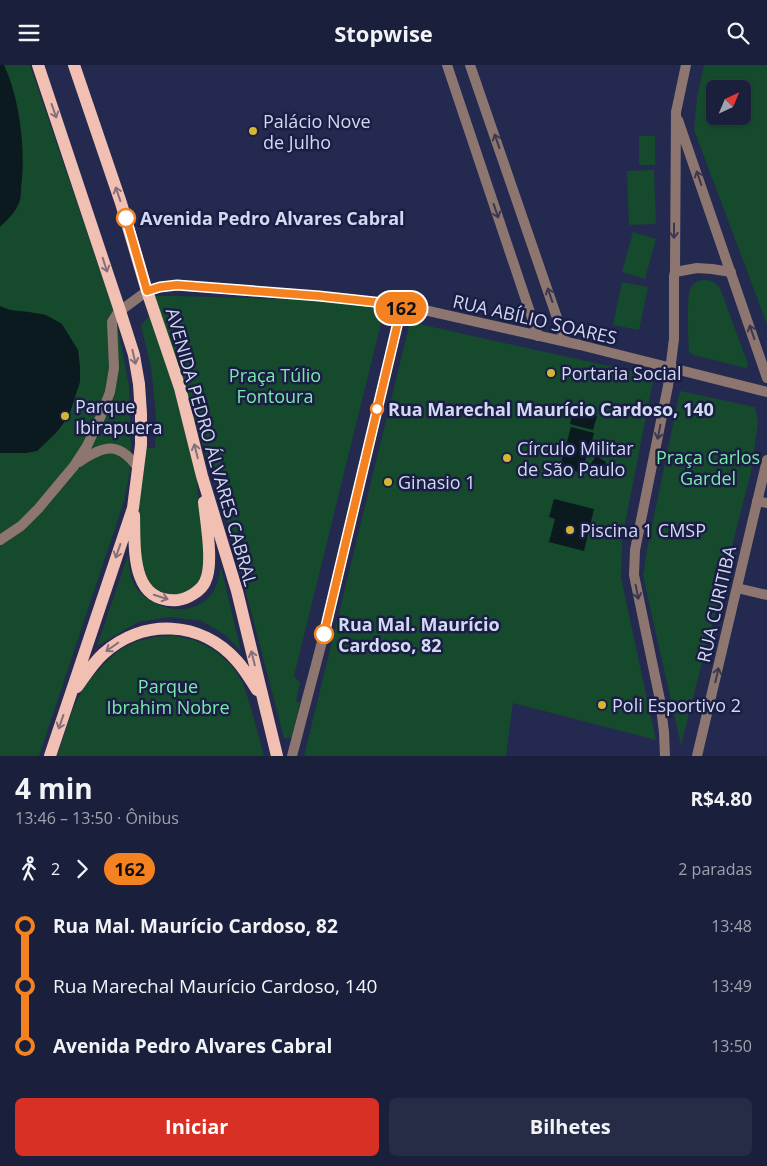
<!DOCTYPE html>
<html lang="pt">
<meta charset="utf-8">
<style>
:root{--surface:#1a1f3b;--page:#272c46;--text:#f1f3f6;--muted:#9fa2af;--line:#383d55;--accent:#d93025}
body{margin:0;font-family:"Open Sans",sans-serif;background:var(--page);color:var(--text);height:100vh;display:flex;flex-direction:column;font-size:19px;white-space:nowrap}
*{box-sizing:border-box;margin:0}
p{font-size:16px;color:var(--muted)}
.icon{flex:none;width:28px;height:28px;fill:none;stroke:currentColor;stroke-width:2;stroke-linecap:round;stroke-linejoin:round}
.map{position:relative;height:691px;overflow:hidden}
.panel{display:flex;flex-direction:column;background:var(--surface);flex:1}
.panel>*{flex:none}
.badge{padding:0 10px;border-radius:16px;font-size:18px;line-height:32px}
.needle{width:32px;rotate:44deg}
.controls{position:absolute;left:706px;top:15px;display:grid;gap:10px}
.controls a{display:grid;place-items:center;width:45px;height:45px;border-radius:8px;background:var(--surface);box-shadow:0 1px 4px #0004,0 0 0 1px var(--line);font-size:25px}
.map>.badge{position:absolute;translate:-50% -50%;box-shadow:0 0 0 2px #fff}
.legs{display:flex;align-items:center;gap:8px;height:55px;padding:0 15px;font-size:16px}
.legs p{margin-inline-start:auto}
.headline{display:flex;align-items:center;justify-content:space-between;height:85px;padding:0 15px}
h1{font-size:28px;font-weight:700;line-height:38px}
.cta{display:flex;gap:10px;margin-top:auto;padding:10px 15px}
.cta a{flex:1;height:58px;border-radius:8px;background:var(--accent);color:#fff;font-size:20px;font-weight:700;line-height:58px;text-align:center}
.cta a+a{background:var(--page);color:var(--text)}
ul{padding:0 15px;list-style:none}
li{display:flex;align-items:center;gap:18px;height:60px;font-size:19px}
li i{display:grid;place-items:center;width:8px;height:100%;margin:0 6px;background:currentColor}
li i::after{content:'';width:12px;height:12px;margin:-6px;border:4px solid;border-radius:50%;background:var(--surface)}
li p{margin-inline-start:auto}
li:first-child i{background:linear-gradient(#0000 50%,currentColor 0)}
li:last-child i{background:linear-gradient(currentColor 50%,#0000 0)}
header{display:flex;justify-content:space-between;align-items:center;height:65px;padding:0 15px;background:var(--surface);font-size:22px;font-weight:700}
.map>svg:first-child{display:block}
.green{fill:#164a2d;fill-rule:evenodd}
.water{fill:#0b1a1e}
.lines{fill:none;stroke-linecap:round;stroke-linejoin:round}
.minor{stroke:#8e7670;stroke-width:10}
.tertiary{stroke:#8e7670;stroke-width:10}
.primary{stroke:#f1c0b3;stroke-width:12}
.oneway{stroke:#866f7c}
.oneway2{stroke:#3d3851}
.line-1-casing{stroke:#fff;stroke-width:11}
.line-1{stroke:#f58220;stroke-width:8}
.poi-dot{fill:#d4b635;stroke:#1a1e44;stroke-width:2}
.stop-1-dot{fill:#fff;stroke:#f58220;stroke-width:2.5}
.labels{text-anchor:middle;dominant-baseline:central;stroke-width:5;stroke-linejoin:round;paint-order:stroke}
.poi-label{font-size:18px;fill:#d3d9f2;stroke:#1a1e44;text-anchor:start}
.stop-label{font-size:18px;font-weight:bold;fill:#d3d9f2;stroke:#1a1e44;text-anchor:start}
.street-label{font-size:18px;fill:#d3d9f2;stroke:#1a1e44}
.park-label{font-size:18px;fill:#79eba7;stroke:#1a1e44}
</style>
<header><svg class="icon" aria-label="menu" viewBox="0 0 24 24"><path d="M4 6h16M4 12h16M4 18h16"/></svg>Stopwise<svg class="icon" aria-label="search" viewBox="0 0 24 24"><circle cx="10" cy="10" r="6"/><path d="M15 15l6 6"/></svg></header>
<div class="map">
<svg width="767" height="691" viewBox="0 0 767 691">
<rect width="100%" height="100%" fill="#23294f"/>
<!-- green -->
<path class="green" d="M0 0H30L116 253 129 321 131 380 130 406 124 436 39 691H0Z
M704 0H767V259L694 65 697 32ZM715 24H742V51H715Z
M639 71H655V100H639Z
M654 105 656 159 629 160 627 106Z
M633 167 656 174 645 214 622 207Z
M706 215 714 217 720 223 748 299 747 302 746 303 693 290 689 287C688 279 687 230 690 224 693 217 699 215 706 215Z
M622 217 648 222 639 265 613 260Z
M152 231H178L315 235 385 242 294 611 300 618 296 637H300L293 668 291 673H284L223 439Z
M149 251 174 323 196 408 204 484V500L201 514 193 523 180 530 172 531 151 523 143 512 137 441 143 383H155L156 350 151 302 141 260Z
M410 257 654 311 622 474 621 513 656 675 513 638 506 691H304Z
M680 326 755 342 758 358 751 407 681 680 643 511 647 484Z
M128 490C129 501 130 515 137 524 153 544 187 552 207 534 217 526 218 514 221 502L241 586 224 569 202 556 170 552 138 557 97 581Z
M175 571 194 575 214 585 231 600 243 618 253 650 264 691H57L74 641 85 620 103 600 118 586 135 577 154 572Z"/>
<!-- water -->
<path class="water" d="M0 0H4C20 34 26 85 21 123 21 128 21 133 19 138 15 148 7 155 0 162Z
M0 241 10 245 29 247 46 250 62 259 78 285 80 301V317L75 332 69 351 56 368 37 386 26 388H0Z
M573 344 597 351 593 365 570 359Z
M571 362 594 368 592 376H590L582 408 560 402Z
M596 391 606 397 602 411 588 407 590 400Z
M554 434 594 444 584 486 549 477 555 454 549 452Z"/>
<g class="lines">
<!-- minor -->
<path class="minor" d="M447 0 538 271
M470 0 565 276
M678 55 767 313
M675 207 697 203 712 204 731 207
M79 397C104 380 119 376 138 403
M757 436 767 438
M0 475 21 461 38 444 74 401 87 381 100 353 110 327 114 303 112 257 117 249 120 246
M737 523 767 530
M665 691 664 667 660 635 634 510 635 485 668 321 674 274V211L675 207 676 47 686 0
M697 691 767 395"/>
<!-- tertiary -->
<path class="tertiary" d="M120 246 147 226 160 222 177 220 319 231 402 240 580 280 767 327
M292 691 324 569 402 240"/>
<!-- primary -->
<path class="primary" d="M38 0 120 246 134 290 139 319 141 349V380L133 443 50 691
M74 0 121 138 147 226 180 323 202 411 237 526 277 691
M134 450C135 483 130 539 178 535 187 534 201 526 205 517 214 500 206 457 204 437
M77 622C85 611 93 598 103 589 143 553 201 555 237 596 245 605 251 615 257 625"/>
</g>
<!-- one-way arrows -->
<defs><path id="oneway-shaft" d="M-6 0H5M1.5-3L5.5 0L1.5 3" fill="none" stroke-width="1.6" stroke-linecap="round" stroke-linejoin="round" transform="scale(1.25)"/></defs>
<g class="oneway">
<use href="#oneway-shaft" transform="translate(54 46) rotate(71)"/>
<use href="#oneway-shaft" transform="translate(118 129) rotate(-109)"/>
<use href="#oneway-shaft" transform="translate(105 200) rotate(72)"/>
<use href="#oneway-shaft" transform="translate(134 292) rotate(77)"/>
<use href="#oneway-shaft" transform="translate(196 386) rotate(-104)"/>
<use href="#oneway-shaft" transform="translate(118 486) rotate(109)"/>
<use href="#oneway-shaft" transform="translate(161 532) rotate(18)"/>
<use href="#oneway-shaft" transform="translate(112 582) rotate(145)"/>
<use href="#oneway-shaft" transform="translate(253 593) rotate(-104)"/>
<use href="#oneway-shaft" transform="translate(61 657) rotate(109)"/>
</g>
<g class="oneway2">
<use href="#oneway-shaft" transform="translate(497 76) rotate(-109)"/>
<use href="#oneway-shaft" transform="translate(699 113) rotate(-109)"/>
<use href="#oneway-shaft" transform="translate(496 146) rotate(71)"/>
<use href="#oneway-shaft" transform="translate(674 166) rotate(90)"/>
<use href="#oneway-shaft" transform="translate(550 230) rotate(-109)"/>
<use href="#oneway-shaft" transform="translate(752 267) rotate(-109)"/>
<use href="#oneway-shaft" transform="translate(659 367) rotate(101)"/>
<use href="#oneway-shaft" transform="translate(637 527) rotate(79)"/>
<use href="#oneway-shaft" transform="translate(717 610) rotate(-77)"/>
</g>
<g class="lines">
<defs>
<path id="line-1" d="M126 153 147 226 160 222 177 220 319 231 402 240 324 569"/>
</defs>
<!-- line-1 casing -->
<use href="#line-1" class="line-1-casing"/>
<!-- line-1 -->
<use href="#line-1" class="line-1"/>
</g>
<!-- markers -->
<g class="poi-dot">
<circle cx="253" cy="66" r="5"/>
<circle cx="551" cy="308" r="5"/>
<circle cx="65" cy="351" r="5"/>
<circle cx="507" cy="393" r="5"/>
<circle cx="388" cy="417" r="5"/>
<circle cx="570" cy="465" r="5"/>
<circle cx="602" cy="640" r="5"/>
</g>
<g class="stop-1-dot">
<circle cx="126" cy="153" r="9"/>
<circle cx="377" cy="344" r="6"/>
<circle cx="324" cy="569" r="9"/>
</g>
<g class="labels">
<!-- poi labels -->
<g class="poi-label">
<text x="263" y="56">Palácio Nove<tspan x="263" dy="21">de Julho</tspan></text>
<text x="561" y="308">Portaria Social</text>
<text x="75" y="341">Parque<tspan x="75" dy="21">Ibirapuera</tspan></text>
<text x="517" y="383">Círculo Militar<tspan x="517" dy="21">de São Paulo</tspan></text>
<text x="398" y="417">Ginasio 1</text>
<text x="580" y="465">Piscina 1 CMSP</text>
<text x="612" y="640">Poli Esportivo 2</text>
</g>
<!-- stop labels -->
<g class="stop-label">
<text x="140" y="153">Avenida Pedro Alvares Cabral</text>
<text x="388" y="344">Rua Marechal Maurício Cardoso, 140</text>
<text x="338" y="559">Rua Mal. Maurício<tspan x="338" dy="21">Cardoso, 82</tspan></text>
</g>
<!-- street labels -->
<g class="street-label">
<text transform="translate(535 254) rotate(13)">RUA ABÍLIO SOARES</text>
<text transform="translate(212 382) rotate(74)">AVENIDA PEDRO ÁLVARES CABRAL</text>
<text transform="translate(716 539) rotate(-77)">RUA CURITIBA</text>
</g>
<!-- park labels -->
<g class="park-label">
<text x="275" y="310">Praça Túlio<tspan x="275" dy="21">Fontoura</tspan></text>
<text x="708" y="392">Praça Carlos<tspan x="708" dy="21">Gardel</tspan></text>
<text x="168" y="621">Parque<tspan x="168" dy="21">Ibrahim Nobre</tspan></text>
</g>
</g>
</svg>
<div class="controls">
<a><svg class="needle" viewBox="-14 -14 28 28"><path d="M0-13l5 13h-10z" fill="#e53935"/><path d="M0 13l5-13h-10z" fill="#9fa2af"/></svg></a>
</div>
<b class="badge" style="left:401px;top:243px;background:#f58220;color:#111">162</b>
</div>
<section class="panel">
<div class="headline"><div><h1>4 min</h1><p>13:46 – 13:50 · Ônibus</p></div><b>R$4.80</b></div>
<div class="legs"><svg class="icon" aria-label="walk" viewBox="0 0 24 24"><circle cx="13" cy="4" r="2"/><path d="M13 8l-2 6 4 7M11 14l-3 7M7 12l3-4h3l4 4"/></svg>2<svg class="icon" aria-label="forward" viewBox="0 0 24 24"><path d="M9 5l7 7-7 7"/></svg><b class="badge" style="background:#f58220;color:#111">162</b><p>2 paradas</p></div>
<ul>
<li><i style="color:#f58220"></i><b>Rua Mal. Maurício Cardoso, 82</b><p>13:48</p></li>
<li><i style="color:#f58220"></i><span>Rua Marechal Maurício Cardoso, 140</span><p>13:49</p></li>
<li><i style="color:#f58220"></i><b>Avenida Pedro Alvares Cabral</b><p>13:50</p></li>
</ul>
<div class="cta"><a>Iniciar</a><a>Bilhetes</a></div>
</section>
